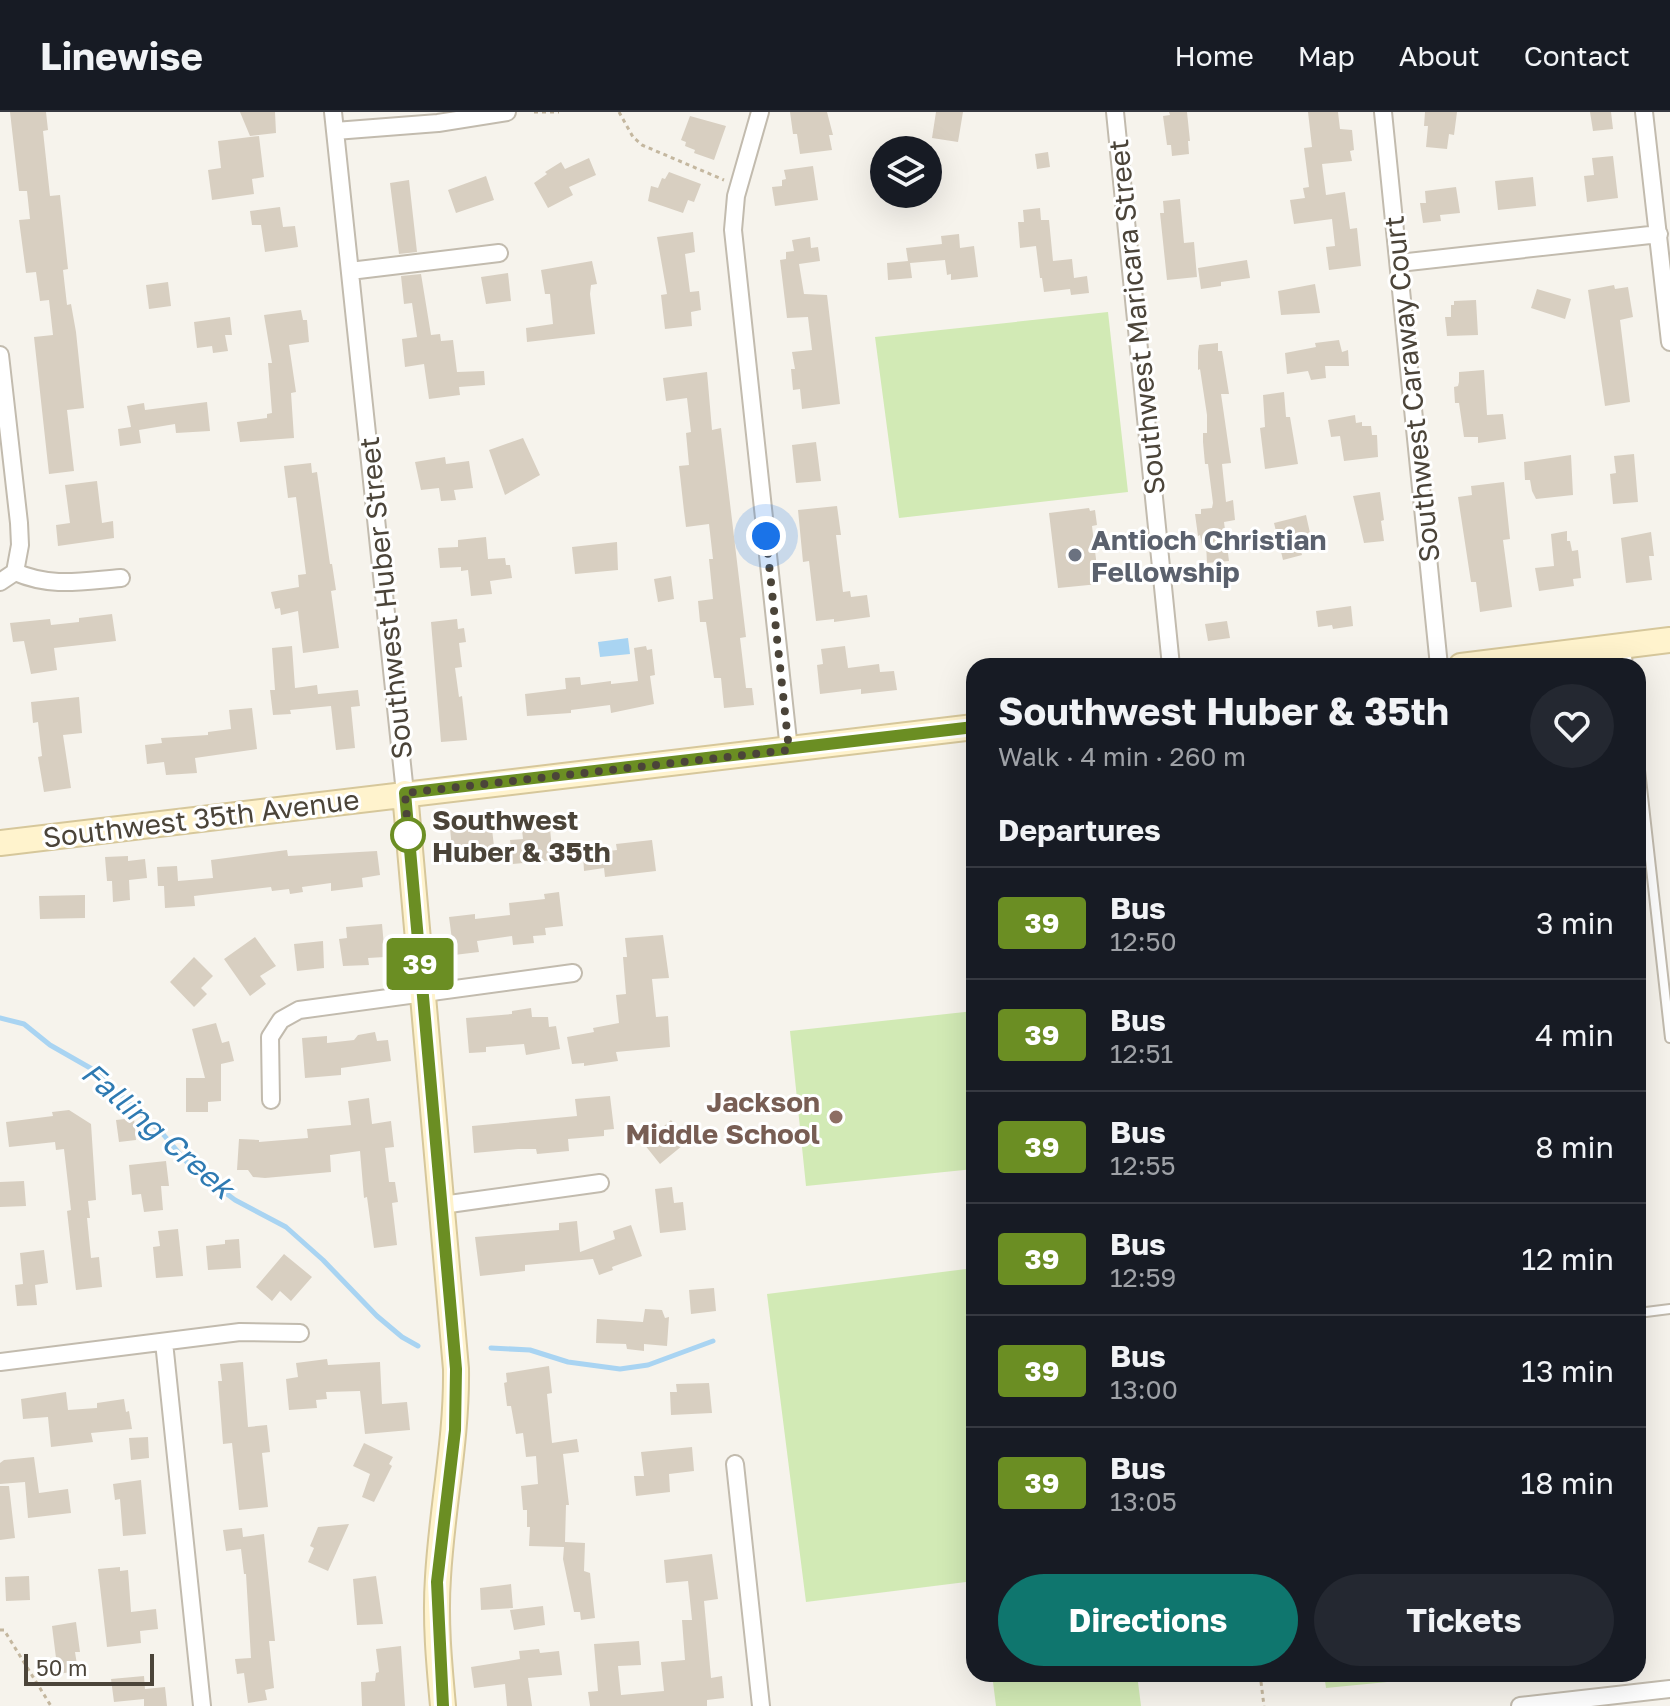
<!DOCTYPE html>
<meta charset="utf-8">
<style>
:root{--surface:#171b24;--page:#242831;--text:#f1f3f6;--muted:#9ea1a6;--line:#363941;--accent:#0f766e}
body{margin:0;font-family:"Golos Text",sans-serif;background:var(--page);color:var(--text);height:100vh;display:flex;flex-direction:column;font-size:30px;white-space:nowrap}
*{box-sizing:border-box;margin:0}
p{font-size:26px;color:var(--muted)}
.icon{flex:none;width:44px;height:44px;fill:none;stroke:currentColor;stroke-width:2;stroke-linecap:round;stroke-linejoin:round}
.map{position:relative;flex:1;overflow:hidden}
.panel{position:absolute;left:966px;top:546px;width:680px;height:1024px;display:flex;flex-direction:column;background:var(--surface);border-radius:24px;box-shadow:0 8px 32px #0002}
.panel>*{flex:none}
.badge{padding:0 16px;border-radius:6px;font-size:28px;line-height:52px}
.tools{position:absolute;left:870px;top:24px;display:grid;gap:16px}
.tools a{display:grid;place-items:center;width:72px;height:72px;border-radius:50%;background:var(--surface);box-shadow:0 8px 32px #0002;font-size:40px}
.scale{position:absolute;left:24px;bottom:20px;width:130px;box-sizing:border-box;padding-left:8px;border:4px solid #4b4439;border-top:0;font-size:22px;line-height:28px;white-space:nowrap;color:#4b4439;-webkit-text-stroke:6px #fff;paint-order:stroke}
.you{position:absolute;width:40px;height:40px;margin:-20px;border:6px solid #fff;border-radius:50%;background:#1a73e8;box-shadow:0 0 0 12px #1a73e833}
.map>.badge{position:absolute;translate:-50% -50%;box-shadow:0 0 0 4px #fff}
h2{padding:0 32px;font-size:30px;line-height:72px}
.round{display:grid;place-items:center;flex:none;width:84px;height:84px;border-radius:42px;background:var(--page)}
.overview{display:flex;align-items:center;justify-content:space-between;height:136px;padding:0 32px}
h1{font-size:38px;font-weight:700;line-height:60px}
.button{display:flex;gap:16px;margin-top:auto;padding:16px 32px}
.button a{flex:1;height:92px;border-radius:48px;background:var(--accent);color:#fff;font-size:32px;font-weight:700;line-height:92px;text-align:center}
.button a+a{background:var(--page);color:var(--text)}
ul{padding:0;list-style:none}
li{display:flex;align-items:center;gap:24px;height:112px;padding:0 32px;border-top:2px solid var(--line)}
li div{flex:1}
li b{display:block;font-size:30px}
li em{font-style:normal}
li .badge{min-width:88px;font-weight:700;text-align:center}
header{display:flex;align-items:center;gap:48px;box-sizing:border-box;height:112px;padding:0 40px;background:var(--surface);border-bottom:2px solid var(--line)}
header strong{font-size:38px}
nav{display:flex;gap:44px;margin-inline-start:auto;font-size:28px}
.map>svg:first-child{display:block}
.green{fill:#d2eab5}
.water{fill:#a9d4f2}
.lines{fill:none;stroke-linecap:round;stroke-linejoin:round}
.stream{stroke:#a9d4f2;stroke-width:5}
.building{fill:#d8cfc1}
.lane-casing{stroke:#c2bbae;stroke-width:12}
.street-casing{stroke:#c2bbae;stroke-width:20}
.secondary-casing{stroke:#d6c79b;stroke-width:28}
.path{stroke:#c4b79f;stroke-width:3;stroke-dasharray:4 4;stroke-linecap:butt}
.lane{stroke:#fff;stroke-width:8}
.street{stroke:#fff;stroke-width:16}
.secondary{stroke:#fff3cd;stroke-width:24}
.line-casing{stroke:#fff;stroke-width:18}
.line{stroke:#6b8e23;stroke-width:12}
.walk{stroke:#4b4439;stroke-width:8;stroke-dasharray:0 14.4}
.worship-dot{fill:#6b7280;stroke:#fff;stroke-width:3}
.stop-dot{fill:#fff;stroke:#6b8e23;stroke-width:4}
.education-dot{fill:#8d6e63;stroke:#fff;stroke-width:3}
.labels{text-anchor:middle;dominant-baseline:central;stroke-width:6;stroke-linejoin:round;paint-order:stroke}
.street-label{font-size:28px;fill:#4b4439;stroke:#fff}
.worship-label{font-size:28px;font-weight:bold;fill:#5b616d;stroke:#fff;text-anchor:start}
.stop-label{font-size:28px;font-weight:bold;fill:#4b4439;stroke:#fff;text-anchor:start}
.education-label{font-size:28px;font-weight:bold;fill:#785e54;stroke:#fff;text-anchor:end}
.water-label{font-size:30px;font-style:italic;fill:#2e7ab2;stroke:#fff}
</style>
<header>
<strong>Linewise</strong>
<nav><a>Home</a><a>Map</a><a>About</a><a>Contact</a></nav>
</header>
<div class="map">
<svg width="1670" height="1594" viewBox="0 0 1670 1594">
<rect width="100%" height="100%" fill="#f6f3ec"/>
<!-- green -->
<path class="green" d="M1108 200 1128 380 899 406 875 225Z
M974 899V1057L806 1074 790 919Z
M974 1156V1469L806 1490 767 1182Z
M992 1562H1137L1141 1594H996Z
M1324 1562H1469L1326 1576Z"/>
<!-- water -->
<path class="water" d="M628 526 630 542 600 545 598 530Z"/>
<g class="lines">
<!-- stream -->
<path class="stream" d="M0 906 24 912 50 933 92 957 162 1021 191 1055 235 1088 286 1115 323 1148 377 1204 402 1225 418 1234
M491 1236 530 1238 568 1250 620 1257 648 1253 713 1229"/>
</g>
<!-- building -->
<path class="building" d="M10 0H46L48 18 43 19 50 84 60 83 68 157 63 158 67 193 71 192 76 220 84 296 67 298 74 359 49 362 34 225 53 223 49 188 40 189 36 160 26 161 19 108 30 107 27 79H19Z
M240 0H275L276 21 250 24Z
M790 0H827L833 23H829L832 38 800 42 797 22H793Z
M936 0H963L958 30 932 26Z
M1169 0H1187L1190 29H1188L1189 42 1172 44 1171 33H1167L1163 4 1170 3Z
M1308 0H1338L1340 17 1352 18 1354 38 1350 39 1352 49 1322 52 1326 83 1345 80 1350 117 1357 116 1361 154 1329 158 1326 135 1335 134 1332 107 1294 112 1290 88 1305 86 1303 76 1309 75 1304 36 1312 35Z
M1425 0H1457L1454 23 1449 22 1447 37 1426 35 1428 14H1424Z
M1590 0H1611L1613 17 1593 19Z
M690 4 726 14 714 48 694 41 695 38 685 34 686 30 681 28Z
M259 24 264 65 252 67 254 82 212 88 208 58 221 56 218 29Z
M1048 40 1050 55 1037 57 1035 42Z
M1613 44 1618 86 1587 90 1584 64 1594 63 1592 46Z
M589 46 596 63 569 75 573 83 548 96 534 71 547 62 545 60 561 50 565 57Z
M813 54 818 88 775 94 772 75 782 74V68L786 67 784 58Z
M669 60 701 72 694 90 688 88 683 101 648 89 651 74 658 76 662 66 665 67Z
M486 64 494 88 456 101 448 78Z
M1533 65 1536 94 1498 98 1495 69Z
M409 68 417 140 399 142 390 71Z
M1456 75 1460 101 1440 103 1441 109 1423 111 1420 91H1426L1425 79Z
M1180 87 1184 131 1194 130 1197 165 1167 168 1160 101H1164L1163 89Z
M280 95 283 115 295 114 298 135 265 140 261 113H252L250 99Z
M1040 96 1041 108H1049L1053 149 1072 147 1074 166 1087 164 1089 181 1071 183 1070 177 1044 180 1042 166H1040L1036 134 1020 136 1018 110H1024L1023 98Z
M693 120 695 140 685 142 690 180 699 179 701 198 691 200 692 214 665 217 661 183 667 182 657 125Z
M959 122 960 136 974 134 978 165 951 168V162L947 163 945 148 910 151 912 166 888 168 887 151 908 149 906 136 942 132 941 124Z
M810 125 811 136 818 135 820 149 799 152 804 182 827 183 840 292 802 297 800 277 793 278 791 257H795L792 240 812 238 808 205 787 206 780 148 786 147V140L794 139 792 128Z
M1247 148 1250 166 1221 170V174L1201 177 1198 156Z
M592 149 597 172 591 173 590 182 595 222 527 230 526 216 553 212 550 182H545L541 158Z
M508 161 511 189 486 192 481 165Z
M421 162 431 223 440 222 441 229 453 228 457 260 484 259 485 273 459 275 460 283 429 287 424 252 405 255 402 227 417 225 412 191 404 192 401 164Z
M168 170 171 194 149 197 146 173Z
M1315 172 1320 201 1281 203 1278 179Z
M1614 173 1615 177 1628 175 1633 205 1620 208 1630 290 1605 294 1588 178Z
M1537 177 1571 187 1565 207 1531 196Z
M1476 188 1478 223 1447 224 1445 205H1451V193H1454V189Z
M301 198 303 208H307L309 230 289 233 296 280 291 281 294 326 240 330 237 310 267 306V302L272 301 268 251H272L264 203Z
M230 205 232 223H225L228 239 213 241 212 234 197 236 194 210Z
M1339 228 1342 240 1348 238 1349 254H1325L1326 266 1311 268 1308 259 1287 262 1285 241 1316 235 1315 231Z
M1218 231V239H1222L1229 282H1221L1231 351 1222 352 1226 390 1233 388 1235 408 1224 410 1229 449 1207 451 1206 431 1202 432 1200 423 1198 424 1195 402H1201V397L1212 396 1213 391 1208 352H1205L1203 330V321H1207V303L1200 257 1198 258V240L1199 233Z
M1484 258 1487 303 1503 302 1506 327 1478 331V325H1464L1459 291H1455L1454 275 1458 274 1459 270V260Z
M707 260 712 318 721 316 746 525 740 526 746 576H752L754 593 724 596 721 566H714L706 510H700L698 489 713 487 709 447H713L709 412 686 415 684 399 679 354 689 353 686 321 691 320 687 286 666 289 663 266Z
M1284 280 1286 305H1290L1298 352 1265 357 1260 316 1265 315 1263 283Z
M207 290 210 319 176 321 175 312 139 318 141 331 120 334 118 317 131 315 127 294 144 291 145 298Z
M1355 303 1356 311 1362 310V314H1371L1372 323H1377L1378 345 1344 349 1340 324 1331 325 1328 308Z
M523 326 540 363 505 383 489 338Z
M816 330 821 369 796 371 792 333Z
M1634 342 1638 390 1613 392 1610 362 1616 361 1614 344Z
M1571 343 1573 383 1536 387 1532 379 1530 368H1525L1524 350Z
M445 345 446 352 469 349 473 376 454 378 456 388 441 389 439 376 421 378 415 350Z
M311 351 312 361 317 360 330 452H332L336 478 331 479 339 536 303 541 298 499 281 503 280 496 275 497 271 480 299 475 298 463 306 462 296 385 288 386 284 354Z
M97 369 102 411 113 409 114 426 58 434 56 413 70 411 65 373Z
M1504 370 1510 427 1503 428 1512 495 1480 500 1476 470H1471L1458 385 1472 383 1471 374Z
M1380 380 1384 408 1381 409 1384 429 1364 431 1353 384Z
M837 394 841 423H836L843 480 850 479 851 485 867 483 870 505 834 510V507L816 509 809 449 803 450 798 398Z
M1089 396 1090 399 1095 398 1097 413 1092 414 1099 472 1058 476 1049 401Z
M1306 403 1312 430 1300 436 1302 443 1283 448 1274 411Z
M1567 419V429H1570L1572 439 1578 438 1581 466 1573 467 1574 474 1539 479 1535 456 1554 454 1551 422Z
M1651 420 1654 444H1649L1652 468 1626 471 1621 426Z
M486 425 488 447 505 446 506 453H510L512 466 490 469 492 482 471 484 468 458 461 459V455L440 456 438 436 458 435V428Z
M617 430 618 458 575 462 572 435Z
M671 464 674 487 658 490 654 467Z
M1351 494 1353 514 1333 517 1332 513 1318 515 1316 499Z
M112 502 116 529 54 536 57 558 31 562 24 529 13 530 10 511 50 507 51 513 79 510V506Z
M457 507 458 517 464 516 466 530 459 531 462 555 455 556 459 585 462 584 467 628 441 630 431 510Z
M1227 509 1230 526 1208 529 1205 512Z
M292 534 295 576 317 573 318 582 358 578 360 594 351 595 355 636 336 638 331 594 290 598 291 602 273 603 270 578H275L272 536Z
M646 534 647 538 652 537 655 563 650 564 654 592 611 601 610 593 571 598V601L527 604 525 582 566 577 565 566 580 565 581 573 611 569V572L638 569 634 536Z
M845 534 848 556 879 552 880 560 894 559 897 578 861 582V577L820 582 817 553 823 552 821 537Z
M79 585 82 621 63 623 71 676 44 680 38 645 42 644 38 610 33 611 31 590Z
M252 596 257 637 195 646 197 661 166 663 164 650 147 652 145 633 162 631 161 626 208 623V620L231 617 229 598Z
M549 706 553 748 513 752 510 728 523 727 521 709Z
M468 714V720L492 717 495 743 453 747 450 716Z
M652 728 656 759 605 765 604 756 584 759 583 742 617 738 616 732Z
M287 738 288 744 377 739 380 763 362 766 363 775 331 779V771L302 775 303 780 290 782 289 777 272 779 271 775 194 784 195 794 165 796 164 774H158L157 755 177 754 178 769 213 766 211 748Z
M128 744V749L145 747 147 766 129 768 130 788 113 790 112 769H107L105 745Z
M559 780 563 814 545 816 546 823 533 824 534 831 513 833 512 824 477 829 479 840 454 843 449 805 475 802V807L510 803 509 791 545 787 544 782Z
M85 783V806L40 807 39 784Z
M382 812 385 845 368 846 369 853 343 854 339 827 347 826 346 815Z
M663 823 669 866 652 867 656 905 668 904 670 935 616 940 618 949 584 954V951L572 952 567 925 594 920 593 916 619 911 616 883 626 882 623 845H627L625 826Z
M255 825 276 854 260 864 266 872 250 884 224 847Z
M323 829 324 856 297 859 294 832Z
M194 845 213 864 201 876 207 882 194 895 170 870Z
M531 896 532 905H548L549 915 556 914 560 937 526 943 524 932 486 935V940L469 941 466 906 512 902V899Z
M216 911 222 931 229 929 234 949 221 952V989L208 990V1000H186V966H205L192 917Z
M375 920 377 929 388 928 391 949 341 956V963L305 966 302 926 327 924V931L354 928 358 923Z
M610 984 614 1017 604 1018V1024L568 1027 569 1039 537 1042 536 1037H518L474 1041 472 1014 577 1004 575 987Z
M369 986 372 1012 391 1009 394 1035 385 1036 389 1070H395L398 1090 392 1091 397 1133 374 1136 367 1085 364 1086 360 1039 330 1043 331 1060 265 1066 253 1065 248 1058H237L239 1027 259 1028V1030L308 1026 307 1017 351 1013 348 989Z
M69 998 91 1012 96 1088 88 1089 90 1106H87L91 1146 99 1145 102 1175 76 1178 67 1099 71 1098 64 1037 56 1038 55 1030 9 1035 6 1010 53 1004 52 1000Z
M134 1006 136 1028 119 1030 116 1008Z
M671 1008 688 1029 660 1052 644 1032Z
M166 1049 169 1074H161L163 1098 144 1100 141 1082 132 1083 129 1053Z
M24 1069 26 1094 0 1095V1070Z
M672 1075 674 1091 683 1090 686 1118 660 1121 655 1077Z
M577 1109 580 1140 615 1127 613 1119 631 1113 642 1144 612 1155 613 1158 599 1163 593 1147 525 1153V1159L480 1164 475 1125 559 1118V1111Z
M178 1117 183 1164 156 1166 153 1135 160 1134 158 1119Z
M239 1127 241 1156 208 1158 206 1134 225 1132V1128Z
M44 1138 48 1171 35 1173 37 1193 17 1194 15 1173 23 1172 20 1141Z
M284 1142 312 1165 291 1189 280 1179 272 1189 256 1175Z
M714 1176 716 1199 691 1202 689 1178Z
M645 1197 662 1198 665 1206 669 1205 667 1234 644 1232V1239L627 1237 626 1232 596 1231 597 1207 643 1210Z
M327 1247 328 1253 380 1250 382 1292 407 1290 410 1318 365 1322 360 1279 326 1280 327 1287 316 1288 317 1296 289 1298 286 1267 298 1265 296 1251Z
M243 1250 248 1315 267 1313 270 1340 262 1341 268 1395 239 1398 232 1331 223 1332 218 1269H222L220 1252Z
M549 1254 552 1281 547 1282 552 1331 577 1327 579 1340 563 1342 569 1393H566L565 1430 585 1431 584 1459 590 1461 595 1506 581 1508 580 1500H574L563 1447 564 1435 529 1434 530 1415H527V1398H523L521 1374 538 1372 536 1344 526 1345 523 1321 516 1322 511 1294H507L504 1271 507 1270 506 1261Z
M709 1271 712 1301 671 1303 670 1280H677L676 1272Z
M66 1280 68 1298 97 1296V1291L124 1287 126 1300 129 1299 132 1317 91 1321 93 1330 51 1335 48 1305 23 1307 21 1287Z
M148 1325 149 1346 131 1348 129 1326Z
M364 1331 393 1345 389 1352 392 1354 374 1390 362 1385 370 1362 353 1354Z
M692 1335 694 1359 669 1362 670 1380 636 1384 634 1364H644L641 1340Z
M34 1345 39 1381 68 1377 71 1401 28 1406 25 1370 0 1372V1351L4 1348Z
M141 1368 146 1422 123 1424 120 1387 115 1388 113 1372Z
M0 1374H9L15 1426 0 1428Z
M349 1412 328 1459 308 1450 314 1436 310 1434 318 1415Z
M242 1416 243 1425 264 1422 275 1529H269L274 1576 265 1578 267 1588 248 1591 244 1561 237 1562 235 1547 251 1546 246 1462H244L241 1437 226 1439 223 1418Z
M712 1442 718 1487 704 1489 711 1566 722 1564 724 1586 707 1588V1594H590L588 1580 598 1579 594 1532 639 1529 641 1553 618 1554 621 1583 664 1579 661 1550 685 1548 682 1508H692L688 1469 666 1471 664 1448Z
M120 1455V1459L128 1458 131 1500 156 1497 158 1517 140 1519 141 1531 107 1535 98 1457Z
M29 1464 30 1488 6 1489 5 1465Z
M376 1464 383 1512 357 1513 353 1467Z
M511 1472 513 1496 481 1498 480 1476Z
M543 1494 545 1513 514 1518 510 1498Z
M76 1510 80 1540H75L78 1559 58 1562 52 1514Z
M401 1534 405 1594H362L361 1570 375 1569 376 1561 379 1560 376 1537Z
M539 1537 540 1541 559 1539 562 1563 528 1566 532 1594H507L505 1572 474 1576 471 1555 520 1547 519 1539Z
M144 1564 145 1577 165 1575 167 1594H144V1587L114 1590 111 1567Z"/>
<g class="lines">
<defs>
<path id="lane" d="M1626 535 1628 554
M1638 640 1670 926
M1638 1201 1670 1197"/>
<path id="street" d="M333 0 405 681
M760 0 736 84 733 118 789 638
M1115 0 1171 554
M1383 0 1439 554
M1644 0 1670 230
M335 19 438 11 507 0
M1399 151 1659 122
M350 159 499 141
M0 243 19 411 20 433 15 460
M15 460C52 476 82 469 121 466
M0 470 15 460
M271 988 270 925 281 908 299 898 573 861
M442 1093 600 1071
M164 1230 202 1594
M0 1250 240 1220 300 1221
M735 1352 761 1594
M1520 1594 1670 1577"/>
<path id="secondary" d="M1461 554 1670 528
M405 681 456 1257C457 1327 442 1395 438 1465 435 1508 439 1551 443 1594
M0 731 974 615"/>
</defs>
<!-- lane casing -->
<use href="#lane" class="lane-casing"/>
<!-- street casing -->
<use href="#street" class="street-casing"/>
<!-- secondary casing -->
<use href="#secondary" class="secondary-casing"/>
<!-- path -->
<path class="path" d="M534 0H559
M619 0 633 25 642 33 724 68
M0 1518H4L51 1594
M1260 1562 1264 1594"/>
<!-- lane -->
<use href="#lane" class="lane"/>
<!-- street -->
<use href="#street" class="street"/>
<!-- secondary -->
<use href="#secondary" class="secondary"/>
</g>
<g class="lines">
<defs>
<path id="line" d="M443 1594 437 1470 455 1318 456 1257 405 681 974 615"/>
</defs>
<!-- line casing -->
<use href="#line" class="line-casing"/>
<!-- line -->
<use href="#line" class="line"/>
<!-- walk -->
<path class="walk" d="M408 723 409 734 405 681 789 638 766 424"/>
</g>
<!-- markers -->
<circle class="worship-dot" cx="1075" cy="443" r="8"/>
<circle class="stop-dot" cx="408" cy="723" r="16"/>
<circle class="education-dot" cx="836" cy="1005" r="8"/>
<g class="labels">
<!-- street labels -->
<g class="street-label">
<text transform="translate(1136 205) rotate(-96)">Southwest Maricara Street</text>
<text transform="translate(1411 277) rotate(-96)">Southwest Caraway Court</text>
<text transform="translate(385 486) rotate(-96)">Southwest Huber Street</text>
<text transform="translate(201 706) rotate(-7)">Southwest 35th Avenue</text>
</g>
<!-- worship labels -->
<g class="worship-label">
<text x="1091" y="427">Antioch Christian<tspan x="1091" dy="32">Fellowship</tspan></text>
</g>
<!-- stop labels -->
<g class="stop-label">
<text x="432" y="707">Southwest<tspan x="432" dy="32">Huber &amp; 35th</tspan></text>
</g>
<!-- education labels -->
<g class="education-label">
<text x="820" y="989">Jackson<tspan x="820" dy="32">Middle School</tspan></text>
</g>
<!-- water labels -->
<g class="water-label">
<text transform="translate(158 1018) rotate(41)">Falling Creek</text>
</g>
</g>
</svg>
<div class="tools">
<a><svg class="icon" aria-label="layers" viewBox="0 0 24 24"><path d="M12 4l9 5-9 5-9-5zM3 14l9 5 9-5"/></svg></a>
</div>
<div class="scale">50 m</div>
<div class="you" style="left:766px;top:424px"></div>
<b class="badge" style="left:420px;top:852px;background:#6b8e23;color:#fff">39</b>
<section class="panel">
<div class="overview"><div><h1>Southwest Huber &amp; 35th</h1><p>Walk · 4 min · 260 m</p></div><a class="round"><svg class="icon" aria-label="heart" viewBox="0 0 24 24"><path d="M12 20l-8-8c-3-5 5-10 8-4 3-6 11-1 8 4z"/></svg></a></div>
<h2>Departures</h2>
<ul>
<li><span class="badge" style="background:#6b8e23;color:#fff">39</span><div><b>Bus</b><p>12:50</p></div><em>3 min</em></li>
<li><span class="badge" style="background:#6b8e23;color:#fff">39</span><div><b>Bus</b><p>12:51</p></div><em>4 min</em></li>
<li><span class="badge" style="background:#6b8e23;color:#fff">39</span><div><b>Bus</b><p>12:55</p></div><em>8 min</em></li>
<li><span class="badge" style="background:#6b8e23;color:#fff">39</span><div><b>Bus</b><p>12:59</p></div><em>12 min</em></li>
<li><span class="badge" style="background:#6b8e23;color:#fff">39</span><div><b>Bus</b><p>13:00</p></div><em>13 min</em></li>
<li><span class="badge" style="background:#6b8e23;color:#fff">39</span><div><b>Bus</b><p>13:05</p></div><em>18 min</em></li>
</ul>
<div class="button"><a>Directions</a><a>Tickets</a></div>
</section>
</div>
